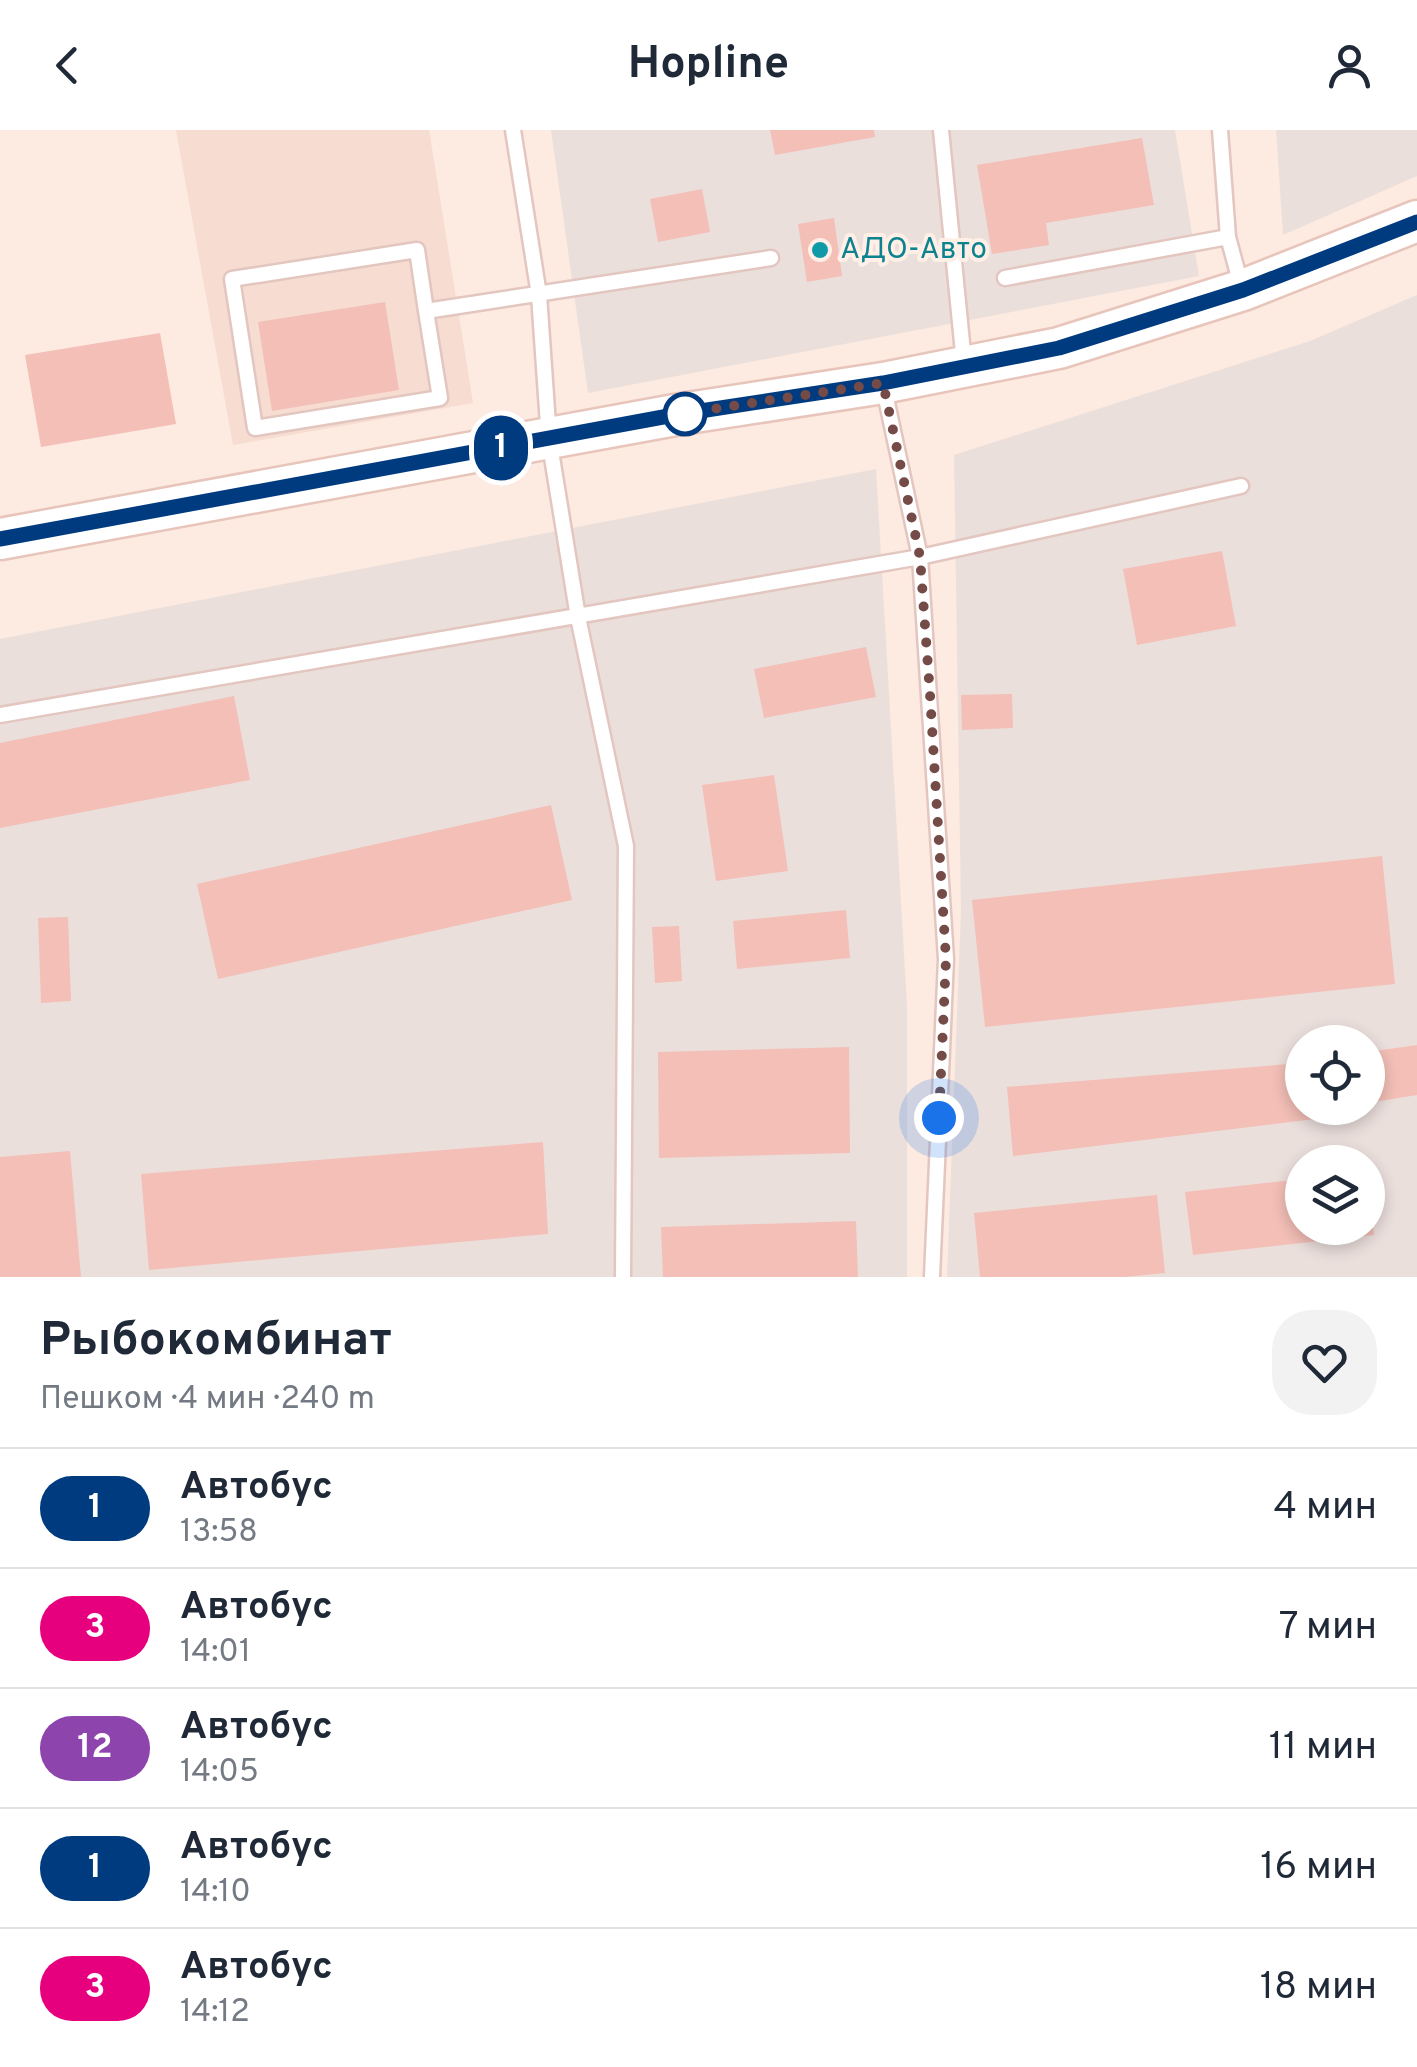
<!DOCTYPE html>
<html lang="ru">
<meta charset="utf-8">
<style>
:root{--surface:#fff;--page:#f2f2f3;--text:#1f2937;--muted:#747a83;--line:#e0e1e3}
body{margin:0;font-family:Overpass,sans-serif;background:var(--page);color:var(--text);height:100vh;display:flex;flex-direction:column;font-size:38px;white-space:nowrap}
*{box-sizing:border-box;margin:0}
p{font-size:32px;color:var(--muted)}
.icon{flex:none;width:55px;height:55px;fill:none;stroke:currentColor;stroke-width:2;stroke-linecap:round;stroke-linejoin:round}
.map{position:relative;height:1147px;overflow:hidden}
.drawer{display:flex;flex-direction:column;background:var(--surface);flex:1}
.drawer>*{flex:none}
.badge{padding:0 20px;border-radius:32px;font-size:35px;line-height:65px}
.tools{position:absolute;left:1285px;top:895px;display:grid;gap:20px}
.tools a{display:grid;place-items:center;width:100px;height:100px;border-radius:50%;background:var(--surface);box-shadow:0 5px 15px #0003;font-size:50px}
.you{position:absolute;width:50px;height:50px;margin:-25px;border:8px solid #fff;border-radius:50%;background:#1a73e8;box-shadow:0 0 0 15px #1a73e833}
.map>.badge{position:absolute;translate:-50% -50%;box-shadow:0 0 0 5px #fff}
.round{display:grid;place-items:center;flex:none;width:105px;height:105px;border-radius:40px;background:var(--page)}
.headline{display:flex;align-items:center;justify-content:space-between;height:170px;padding:0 40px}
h1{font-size:48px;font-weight:700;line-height:75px}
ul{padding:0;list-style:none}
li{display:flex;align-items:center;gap:30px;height:120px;padding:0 40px;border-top:2px solid var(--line)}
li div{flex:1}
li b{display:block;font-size:38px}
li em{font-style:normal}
li .badge{min-width:110px;font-weight:700;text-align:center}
header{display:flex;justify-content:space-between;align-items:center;height:130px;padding:0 40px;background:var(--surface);font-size:45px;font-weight:700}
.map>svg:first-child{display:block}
.residential{fill:#f6dcd1}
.industrial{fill:#ebdfdc;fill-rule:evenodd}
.building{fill:#f3bfb7}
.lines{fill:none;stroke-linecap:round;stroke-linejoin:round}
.service-casing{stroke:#e3c6bf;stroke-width:19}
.secondary-casing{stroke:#e8c5bb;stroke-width:45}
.service{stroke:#fff;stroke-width:14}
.secondary{stroke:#fff;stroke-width:40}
.line-casing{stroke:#fff;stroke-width:22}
.line{stroke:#003b80;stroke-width:15}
.walk{stroke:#744b47;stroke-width:10;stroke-dasharray:0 18}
.culture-dot{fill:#0f9aa8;stroke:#ffefe6;stroke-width:4}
.stop-dot{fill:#fff;stroke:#003b80;stroke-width:5}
.labels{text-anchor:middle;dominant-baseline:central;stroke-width:8;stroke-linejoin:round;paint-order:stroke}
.culture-label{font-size:30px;fill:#0d838f;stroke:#ffefe6;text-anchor:start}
</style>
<header><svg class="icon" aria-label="back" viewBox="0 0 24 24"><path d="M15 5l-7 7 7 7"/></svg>Hopline<svg class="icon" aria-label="person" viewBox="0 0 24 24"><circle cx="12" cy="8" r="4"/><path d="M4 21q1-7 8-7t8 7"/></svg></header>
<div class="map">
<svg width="1417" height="1147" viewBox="0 0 1417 1147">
<rect width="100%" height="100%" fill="#fdeae0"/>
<!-- residential -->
<path class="residential" d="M176 0H429L473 273 233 315Z"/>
<!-- industrial -->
<path class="industrial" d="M551 0H1175L1199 146 588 263Z
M1276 0H1417V46L1283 105Z
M1417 165V1147H947L961 780 954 325 1310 211ZM1302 912H1368V978H1302ZM1302 1032H1368V1098H1302Z
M876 339 907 876V1147H0V509Z"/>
<!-- building -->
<path class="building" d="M770 0H874L875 7 775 25Z
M1142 8 1154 75 1046 93 1049 115 992 124 977 35Z
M702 59 710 102 658 112 650 69Z
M834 88 842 146 807 152 798 94Z
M385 172 399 260 272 281 258 192Z
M160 203 176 294 41 317 25 225Z
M1222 421 1236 496 1137 515 1123 439Z
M866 517 876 567 764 588 754 539Z
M1012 564 1013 598 962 600 961 565Z
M234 566 250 650 0 698V613Z
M774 645 788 741 716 751 702 655Z
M551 675 572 770 218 849 197 754Z
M1382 726 1395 854 985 897 972 770Z
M846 780 850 828 737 839 733 791Z
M68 787 71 871 41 873 38 788Z
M679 796 682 851 655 853 652 797Z
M1417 915V965L1368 973V922Z
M849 917 850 1023 659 1028 658 922Z
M1302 933V978H1329L1331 987 1013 1026 1007 957Z
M543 1012 548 1104 149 1140 141 1044Z
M70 1021 81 1147H0V1027Z
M1302 1049V1098H1368L1370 1073 1374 1105 1193 1125 1185 1062Z
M1157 1065 1165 1143 1125 1147H980L974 1083Z
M856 1091 858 1147H663L661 1097Z"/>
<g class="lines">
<defs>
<path id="service" d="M513 0 539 165 549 309 578 487 626 716 623 1147
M941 0 964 233
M1220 0 1228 107 1241 155
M1005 148 1228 107
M426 181 440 268 255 298 232 149 417 120 426 181 771 128
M883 254 920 427 946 829 932 1147
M0 585 920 427 1241 356"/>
<path id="secondary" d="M0 409 675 285 883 253 1059 218 1243 160 1417 91"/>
</defs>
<!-- service casing -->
<use href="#service" class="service-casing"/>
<!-- secondary casing -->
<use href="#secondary" class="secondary-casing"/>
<!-- service -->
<use href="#service" class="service"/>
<!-- secondary -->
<use href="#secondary" class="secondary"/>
</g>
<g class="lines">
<defs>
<path id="line" d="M0 409 674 285 883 253 1059 218 1243 160 1417 92"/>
</defs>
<!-- line casing -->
<use href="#line" class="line-casing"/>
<!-- line -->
<use href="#line" class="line"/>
<!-- walk -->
<path class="walk" d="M685 284 674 285 883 253 920 427 930 564 946 829 939 988"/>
</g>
<!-- markers -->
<circle class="culture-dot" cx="820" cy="120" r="10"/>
<circle class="stop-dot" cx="685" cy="284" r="20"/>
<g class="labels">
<!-- culture labels -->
<g class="culture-label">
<text x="840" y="120">АДО-Авто</text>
</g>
</g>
</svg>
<div class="tools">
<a><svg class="icon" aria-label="locate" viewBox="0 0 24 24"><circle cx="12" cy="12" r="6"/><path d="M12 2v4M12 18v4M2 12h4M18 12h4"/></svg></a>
<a><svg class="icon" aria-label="layers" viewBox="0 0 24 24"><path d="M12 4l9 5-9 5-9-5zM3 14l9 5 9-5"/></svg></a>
</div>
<div class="you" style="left:939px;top:988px"></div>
<b class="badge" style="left:501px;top:318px;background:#003b80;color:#fff">1</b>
</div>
<section class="drawer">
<div class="headline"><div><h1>Рыбокомбинат</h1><p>Пешком · 4 мин · 240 m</p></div><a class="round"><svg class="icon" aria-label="heart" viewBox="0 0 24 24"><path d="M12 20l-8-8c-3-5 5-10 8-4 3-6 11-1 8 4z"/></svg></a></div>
<ul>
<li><span class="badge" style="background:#003b80;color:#fff">1</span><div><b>Автобус</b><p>13:58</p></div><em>4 мин</em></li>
<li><span class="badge" style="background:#e6007e;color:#fff">3</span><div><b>Автобус</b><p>14:01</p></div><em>7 мин</em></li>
<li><span class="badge" style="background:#8e44ad;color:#fff">12</span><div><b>Автобус</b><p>14:05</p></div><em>11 мин</em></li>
<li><span class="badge" style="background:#003b80;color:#fff">1</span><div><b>Автобус</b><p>14:10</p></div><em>16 мин</em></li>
<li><span class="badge" style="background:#e6007e;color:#fff">3</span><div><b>Автобус</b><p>14:12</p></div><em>18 мин</em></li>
</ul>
</section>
